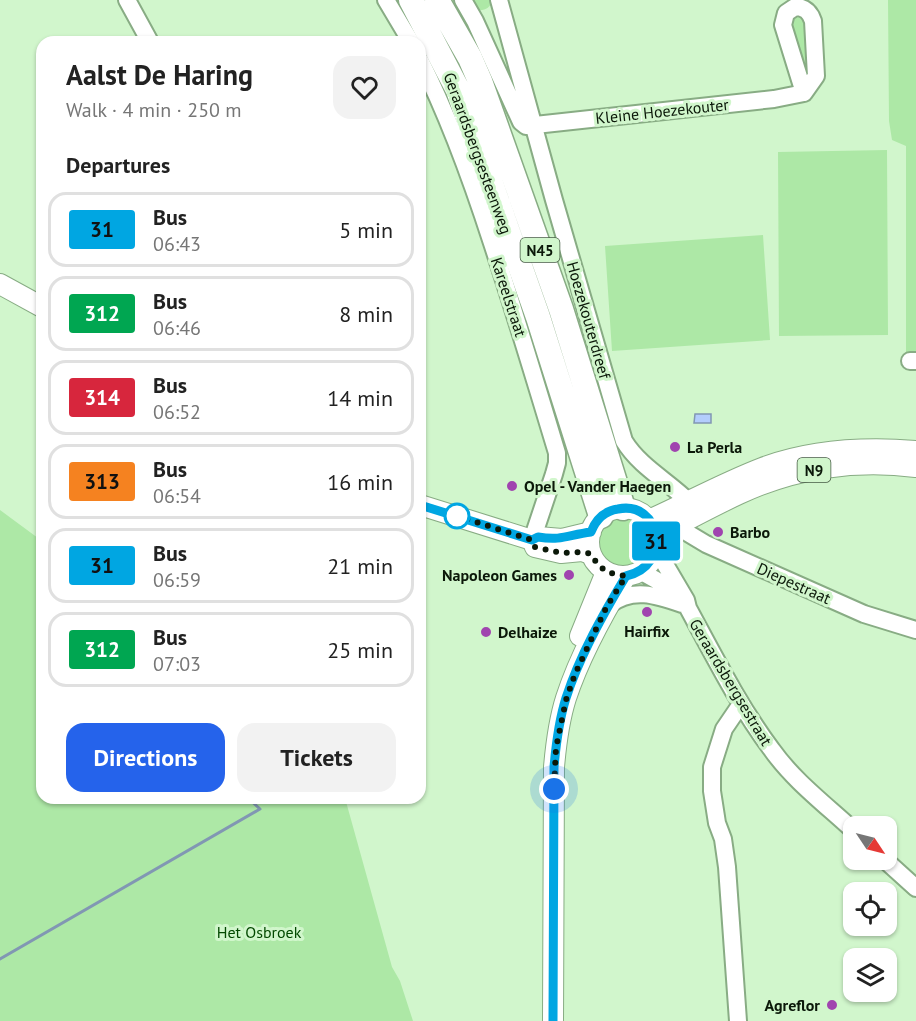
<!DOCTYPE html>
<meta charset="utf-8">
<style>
:root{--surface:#fff;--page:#f2f2f2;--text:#222;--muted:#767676;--line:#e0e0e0;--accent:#2563eb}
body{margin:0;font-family:"PT Sans",sans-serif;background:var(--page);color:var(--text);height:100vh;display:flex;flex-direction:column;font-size:22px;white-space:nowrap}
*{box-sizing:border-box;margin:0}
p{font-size:20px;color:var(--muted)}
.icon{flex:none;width:33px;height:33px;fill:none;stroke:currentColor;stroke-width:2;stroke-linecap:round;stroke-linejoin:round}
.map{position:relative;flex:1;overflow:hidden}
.details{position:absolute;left:36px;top:36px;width:390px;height:768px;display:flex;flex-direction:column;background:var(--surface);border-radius:18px;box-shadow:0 2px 4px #0004}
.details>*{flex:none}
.badge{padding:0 12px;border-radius:4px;font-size:21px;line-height:39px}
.needle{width:39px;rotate:125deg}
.fabs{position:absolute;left:843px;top:816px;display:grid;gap:12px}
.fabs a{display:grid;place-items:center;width:54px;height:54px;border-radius:12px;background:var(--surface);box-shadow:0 2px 4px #0004;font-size:30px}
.you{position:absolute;width:30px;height:30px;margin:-15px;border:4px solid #fff;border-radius:50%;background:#1a73e8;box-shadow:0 0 0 9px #1a73e833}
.map>.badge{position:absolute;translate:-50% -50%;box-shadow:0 0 0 3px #fff}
h2{padding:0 30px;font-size:22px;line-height:54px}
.round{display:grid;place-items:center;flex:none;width:63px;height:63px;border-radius:18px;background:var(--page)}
.headline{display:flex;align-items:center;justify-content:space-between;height:102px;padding:0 30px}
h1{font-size:28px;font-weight:600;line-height:45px}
.primary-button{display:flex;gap:12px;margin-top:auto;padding:12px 30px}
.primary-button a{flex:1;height:69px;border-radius:18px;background:var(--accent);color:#fff;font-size:24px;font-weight:600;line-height:69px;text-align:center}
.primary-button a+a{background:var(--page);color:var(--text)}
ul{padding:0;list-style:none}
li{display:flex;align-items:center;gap:18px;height:75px;margin:0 12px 9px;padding:0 18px;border:3px solid var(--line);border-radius:18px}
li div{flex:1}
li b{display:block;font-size:22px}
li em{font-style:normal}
li .badge{min-width:66px;font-weight:700;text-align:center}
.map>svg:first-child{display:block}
.green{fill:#ade8a6}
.water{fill:#b3cdfc;stroke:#8197b3;stroke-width:1.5}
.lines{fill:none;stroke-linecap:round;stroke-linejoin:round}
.stream{stroke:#8197b3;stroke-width:3}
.minor-casing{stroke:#88ac84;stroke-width:20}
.major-casing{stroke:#88ac84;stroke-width:22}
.highway-casing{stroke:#88ac84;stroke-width:27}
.minor{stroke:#fff;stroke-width:16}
.major{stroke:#fff;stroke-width:20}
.highway{stroke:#fff;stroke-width:24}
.line-casing{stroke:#fff;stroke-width:14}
.line{stroke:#00a6e2;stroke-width:9}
.walk{stroke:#0b1809;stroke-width:6;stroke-dasharray:0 10.8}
.poi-dot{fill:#a044af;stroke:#d1f6cc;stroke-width:2}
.stop-dot{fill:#fff;stroke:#00a6e2;stroke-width:3}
.labels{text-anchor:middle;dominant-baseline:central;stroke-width:6;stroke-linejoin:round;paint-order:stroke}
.shield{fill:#d1f6cc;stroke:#465b44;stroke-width:1.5}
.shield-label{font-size:15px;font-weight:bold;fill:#0b1809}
.street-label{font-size:16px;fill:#0b1809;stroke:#d1f6cc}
.poi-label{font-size:16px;font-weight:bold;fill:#0b1809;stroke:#d1f6cc;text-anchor:start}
.park-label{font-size:16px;fill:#034900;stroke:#d1f6cc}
</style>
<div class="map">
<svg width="916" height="1021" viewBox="0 0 916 1021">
<rect width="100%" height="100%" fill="#d1f6cc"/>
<!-- green -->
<path class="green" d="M469 0H493C490 8 485 11 477 10Z
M888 0H916V355H906V146L892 140 889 121Z
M801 15 808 20 810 74 806 80 787 24 791 18Z
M887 150 888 335 779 336 778 152Z
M763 235 770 340 612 351 605 246Z
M0 510 42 541V798H345L392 967 400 981 413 1021H0Z
M598 542a25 25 0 1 1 50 0a25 25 0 1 1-50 0Z"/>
<!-- water -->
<path class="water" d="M695 414H711V423H694Z"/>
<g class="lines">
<!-- stream -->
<path class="stream" d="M0 959 260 809 248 798"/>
<defs>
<path id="minor" d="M127 0 150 42
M386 0 411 42
M463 0 475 21 521 122 526 126 774 99 804 93 816 76 813 21C810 12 805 7 795 7L786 13 783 25 804 93
M499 0 554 200 624 441C640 467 668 481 689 502
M420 60C450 119 472 181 492 243 515 313 536 383 557 453V463L554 474 532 540
M910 361H916
M676 526 706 544 864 614 916 630
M656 549 686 600 688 608C714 656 739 706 772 750 794 781 826 805 854 831
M640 571 665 585 678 599
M609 605C632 587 656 595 682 604
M885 860 916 888
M738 1021 727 867 723 839 717 823 712 791V767L724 729 741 704"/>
<path id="major" d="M0 284 42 307
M420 505 532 540 535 547 561 553 582 551 591 554
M589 542a34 34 0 1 1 68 0a34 34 0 1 1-68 0Z
M649 520C687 503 723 483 762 468 810 450 866 447 916 451
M656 536C684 522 711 507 739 494 794 468 856 459 916 467
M535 538 538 537 562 539 591 532
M580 636 606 572
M553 1021 554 767C556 744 559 720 566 698 580 655 603 614 626 576"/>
<path id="highway" d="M411 0 458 90 538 317 601 516
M437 0 470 58 480 81 561 309 623 508"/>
</defs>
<!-- minor casing -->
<use href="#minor" class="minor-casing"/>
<!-- major casing -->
<use href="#major" class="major-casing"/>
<!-- highway casing -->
<use href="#highway" class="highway-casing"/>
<!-- minor -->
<use href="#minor" class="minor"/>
<!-- major -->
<use href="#major" class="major"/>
<!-- highway -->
<use href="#highway" class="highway"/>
</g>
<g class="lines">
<defs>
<path id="line" d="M420 505 532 540 538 537C562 541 568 535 591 532 596 519 604 511 618 509 661 500 673 566 626 576 603 614 580 655 566 698 559 720 556 744 554 767L553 1021"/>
</defs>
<!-- line casing -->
<use href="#line" class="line-casing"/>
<!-- line -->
<use href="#line" class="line"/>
<!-- walk -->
<path class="walk" d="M457 516 532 540 535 547 561 553 582 552 591 554C600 570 608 574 626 576L607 606 575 674 566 700 556 748 554 789"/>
</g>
<!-- markers -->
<g class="poi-dot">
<circle cx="675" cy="447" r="6"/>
<circle cx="512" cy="486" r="6"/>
<circle cx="718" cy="532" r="6"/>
<circle cx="569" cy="575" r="6"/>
<circle cx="647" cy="612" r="6"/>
<circle cx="486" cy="632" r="6"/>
<circle cx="832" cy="1005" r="6"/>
</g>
<circle class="stop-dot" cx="457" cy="516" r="12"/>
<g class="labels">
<!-- shield labels -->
<g class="shield">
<rect x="520.5" y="238" width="39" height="24" rx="4.5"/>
<rect x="797.5" y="458" width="33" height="24" rx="4.5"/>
</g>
<g class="shield-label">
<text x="540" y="250">N45</text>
<text x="814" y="470">N9</text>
</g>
<!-- street labels -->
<g class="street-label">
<text transform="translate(662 111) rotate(-6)">Kleine Hoezekouter</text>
<text transform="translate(478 153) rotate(70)">Geraardsbergsesteenweg</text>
<text transform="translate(509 297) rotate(72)">Kareelstraat</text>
<text transform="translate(589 320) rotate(74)">Hoezekouterdreef</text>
<text transform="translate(794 583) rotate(24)">Diepestraat</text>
<text transform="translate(731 682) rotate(59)">Geraardsbergsestraat</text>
</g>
<!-- poi labels -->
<g class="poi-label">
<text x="687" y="447">La Perla</text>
<text x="524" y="486">Opel - Vander Haegen</text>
<text x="730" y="532">Barbo</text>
<text x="557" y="575" text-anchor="end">Napoleon Games</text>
<text x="647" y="631" text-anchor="middle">Hairfix</text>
<text x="498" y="632">Delhaize</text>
<text x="820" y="1005" text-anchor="end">Agreflor</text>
</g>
<!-- park labels -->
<g class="park-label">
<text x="259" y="932">Het Osbroek</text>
</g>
</g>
</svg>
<div class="fabs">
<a><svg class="needle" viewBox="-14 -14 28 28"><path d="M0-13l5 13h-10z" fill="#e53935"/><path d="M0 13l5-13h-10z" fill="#767676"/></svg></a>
<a><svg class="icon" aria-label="locate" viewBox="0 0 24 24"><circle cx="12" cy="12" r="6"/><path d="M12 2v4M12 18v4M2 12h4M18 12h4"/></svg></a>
<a><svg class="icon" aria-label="layers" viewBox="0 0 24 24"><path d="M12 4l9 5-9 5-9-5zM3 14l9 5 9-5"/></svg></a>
</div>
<div class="you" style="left:554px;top:789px"></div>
<b class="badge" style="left:656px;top:541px;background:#00a6e2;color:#111">31</b>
<section class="details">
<div class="headline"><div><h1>Aalst De Haring</h1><p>Walk · 4 min · 250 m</p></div><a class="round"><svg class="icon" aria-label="heart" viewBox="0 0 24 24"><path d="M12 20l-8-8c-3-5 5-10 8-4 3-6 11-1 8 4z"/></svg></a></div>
<h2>Departures</h2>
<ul>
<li><span class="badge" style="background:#00a6e2;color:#111">31</span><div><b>Bus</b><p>06:43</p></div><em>5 min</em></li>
<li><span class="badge" style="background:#00a651;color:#fff">312</span><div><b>Bus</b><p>06:46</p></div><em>8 min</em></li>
<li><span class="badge" style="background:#d7263d;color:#fff">314</span><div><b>Bus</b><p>06:52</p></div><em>14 min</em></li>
<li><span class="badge" style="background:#f58220;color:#111">313</span><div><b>Bus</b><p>06:54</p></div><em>16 min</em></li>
<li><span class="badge" style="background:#00a6e2;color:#111">31</span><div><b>Bus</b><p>06:59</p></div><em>21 min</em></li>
<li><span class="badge" style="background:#00a651;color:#fff">312</span><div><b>Bus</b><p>07:03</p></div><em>25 min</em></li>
</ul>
<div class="primary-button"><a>Directions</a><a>Tickets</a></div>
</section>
</div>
